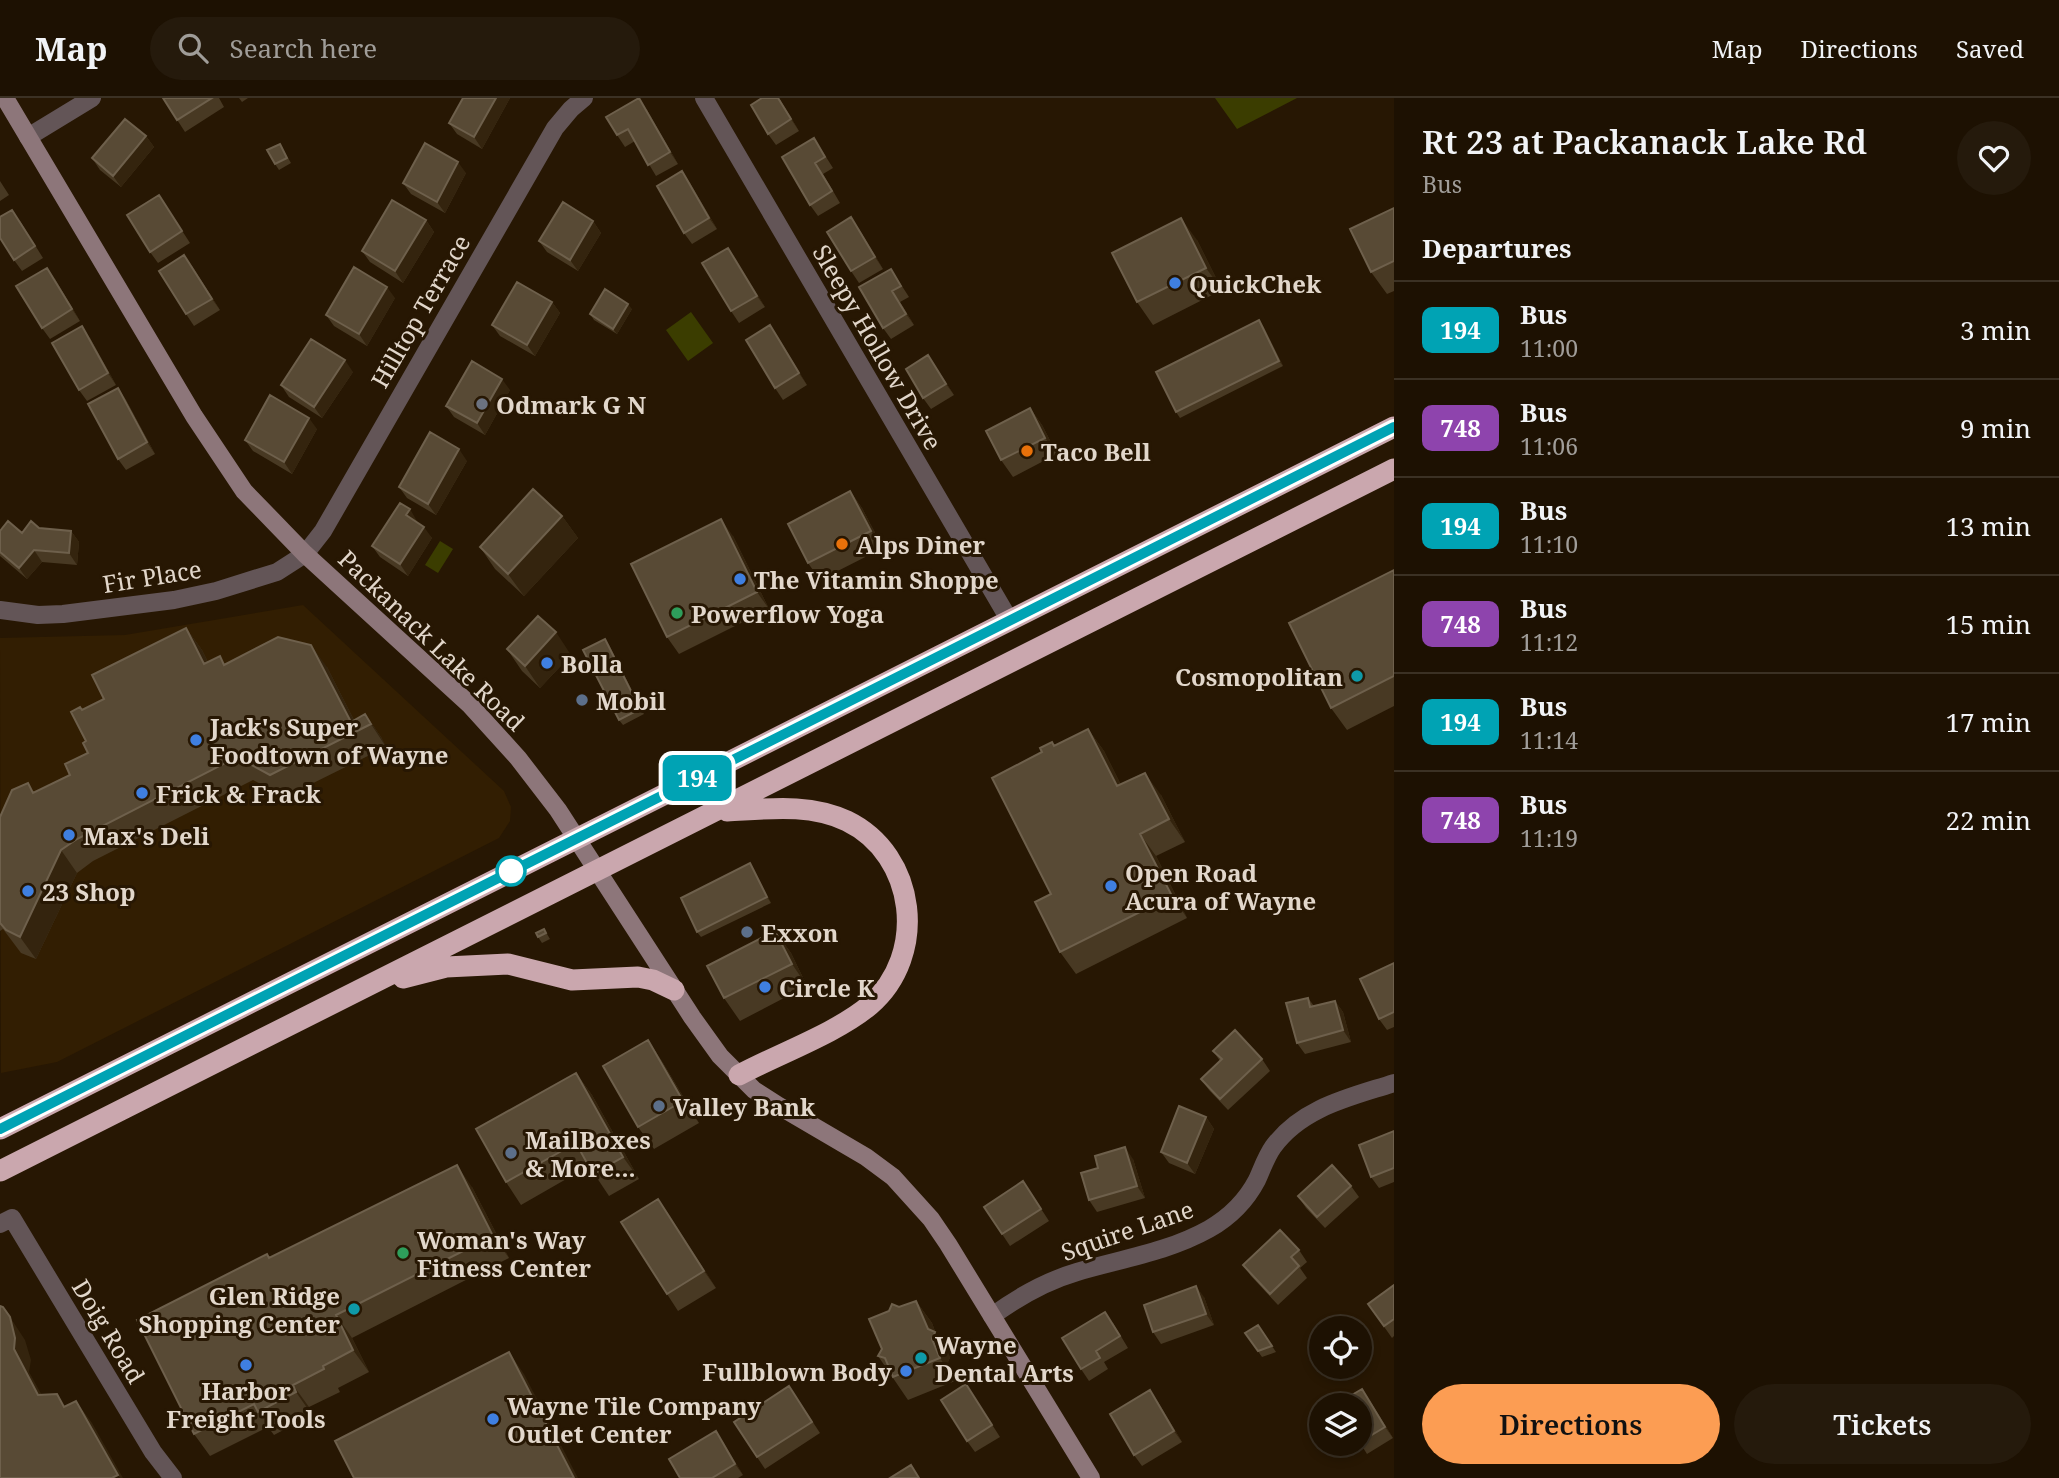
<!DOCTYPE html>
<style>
:root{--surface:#1d1102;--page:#251a0c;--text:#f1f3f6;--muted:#a09d99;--line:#3b3124;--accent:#fc9d53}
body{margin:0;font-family:"Noto Serif",serif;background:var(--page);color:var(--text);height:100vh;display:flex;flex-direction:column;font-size:26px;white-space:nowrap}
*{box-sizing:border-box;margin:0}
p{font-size:23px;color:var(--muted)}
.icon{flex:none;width:38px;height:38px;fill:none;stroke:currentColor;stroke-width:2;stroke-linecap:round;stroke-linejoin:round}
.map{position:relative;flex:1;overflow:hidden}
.details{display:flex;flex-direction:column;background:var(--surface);width:665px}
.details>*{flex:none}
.badge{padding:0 14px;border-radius:10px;font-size:24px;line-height:46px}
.fabs{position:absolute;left:1309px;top:1218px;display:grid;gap:14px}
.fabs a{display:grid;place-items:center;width:63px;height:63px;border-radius:50%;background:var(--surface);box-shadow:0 4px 10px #0003,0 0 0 2px var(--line);font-size:35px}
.map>.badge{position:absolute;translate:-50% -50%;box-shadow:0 0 0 4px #fff}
h2{padding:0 28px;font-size:26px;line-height:63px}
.round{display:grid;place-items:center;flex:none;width:74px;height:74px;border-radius:37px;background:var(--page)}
.overview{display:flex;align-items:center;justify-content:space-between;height:119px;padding:0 28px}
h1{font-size:33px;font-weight:600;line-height:52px}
.button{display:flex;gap:14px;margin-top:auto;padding:14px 28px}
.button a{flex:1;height:80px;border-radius:42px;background:var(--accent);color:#111;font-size:28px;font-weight:600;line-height:80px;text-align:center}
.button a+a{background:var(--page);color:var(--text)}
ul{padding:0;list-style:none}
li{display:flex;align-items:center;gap:21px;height:98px;padding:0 28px;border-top:2px solid var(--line)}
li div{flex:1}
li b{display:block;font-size:26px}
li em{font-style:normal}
li .badge{min-width:77px;font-weight:700;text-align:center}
header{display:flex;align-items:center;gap:42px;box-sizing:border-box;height:98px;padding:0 35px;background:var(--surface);border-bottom:2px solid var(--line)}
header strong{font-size:33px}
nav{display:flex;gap:38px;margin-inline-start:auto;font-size:24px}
.search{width:490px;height:63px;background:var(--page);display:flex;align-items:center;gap:18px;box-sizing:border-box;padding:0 24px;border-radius:38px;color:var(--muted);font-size:26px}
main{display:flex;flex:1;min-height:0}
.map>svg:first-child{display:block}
.built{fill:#321e02}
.green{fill:#3b3d00}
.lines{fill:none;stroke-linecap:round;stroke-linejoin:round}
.street{stroke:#635557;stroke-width:18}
.secondary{stroke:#8d767a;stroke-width:18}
.highway{stroke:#caa7ae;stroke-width:21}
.wall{fill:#483923}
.shaded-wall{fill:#34240e}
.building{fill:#584a35;stroke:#6e604c;stroke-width:2}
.line-casing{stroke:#fff;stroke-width:16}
.line{stroke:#00a3b4;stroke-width:10}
.shop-dot{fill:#3f7fe0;stroke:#271703;stroke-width:2.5}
.worship-dot{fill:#6b7280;stroke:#271703;stroke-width:2.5}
.food-dot{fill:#e8710a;stroke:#271703;stroke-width:2.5}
.leisure-dot{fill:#2e9e5b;stroke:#271703;stroke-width:2.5}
.culture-dot{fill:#0f9aa8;stroke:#271703;stroke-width:2.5}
.service-dot{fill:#5c6f8a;stroke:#271703;stroke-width:2.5}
.stop-dot{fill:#fff;stroke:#00a3b4;stroke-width:3.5}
.labels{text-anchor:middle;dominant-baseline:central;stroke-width:6;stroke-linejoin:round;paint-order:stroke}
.poi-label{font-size:24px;font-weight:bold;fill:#e2d7cb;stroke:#271703;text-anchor:start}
.street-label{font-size:24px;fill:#e2d7cb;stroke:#271703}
</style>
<header>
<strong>Map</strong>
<div class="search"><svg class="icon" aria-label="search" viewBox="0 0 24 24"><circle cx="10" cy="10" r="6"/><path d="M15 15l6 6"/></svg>Search here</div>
<nav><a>Map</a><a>Directions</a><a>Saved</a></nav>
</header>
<main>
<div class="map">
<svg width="1394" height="1380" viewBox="0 0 1394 1380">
<rect width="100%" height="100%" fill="#271703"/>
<!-- built -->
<path class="built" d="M303 507 504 693 511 709 510 723 499 740 57 964 1 975 0 540 125 537Z"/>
<!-- green -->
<path class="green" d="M1215 0H1297L1237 31Z
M691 214 713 245 688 263 666 232Z
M440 443 453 451 438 475 425 467Z"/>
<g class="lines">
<!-- street -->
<path class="street" d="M704 0 1010 523
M28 39 92 0
M0 512 38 517 63 516 174 502 216 493 277 474 305 456 323 433 555 30 571 11 584 0
M0 1126 12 1120 153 1354 173 1380
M992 1218C1018 1199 1046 1183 1077 1174 1121 1161 1168 1154 1209 1131 1230 1119 1246 1103 1257 1082 1262 1071 1266 1059 1273 1049 1302 1009 1351 999 1394 985"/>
<!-- secondary -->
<path class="secondary" d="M5 0 194 318 244 393 305 456 469 606 518 660 558 712 692 919 720 958 754 992 779 1008 866 1059 893 1079 931 1121 948 1146 1091 1380"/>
<!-- highway -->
<path class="highway" d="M727 713C767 711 809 705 847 723 917 757 928 857 870 907 837 935 778 956 739 977
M403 880 446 869 508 866 572 882 638 879 653 882 674 892
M0 1031 1394 329
M0 1073 1394 371"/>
</g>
<!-- wall -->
<path class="wall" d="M163 0H219L224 9 185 34Z
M239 0H248L242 4Z
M463 0H510L482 51 457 36 449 25Z
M779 0 799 33 776 47 768 36Z
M647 12 678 66 656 78 635 43 625 49 617 37Z
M146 38 154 49 121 89 100 72 92 60Z
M814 40 833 70 823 76 840 105 818 118 810 107Z
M280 46 291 65 279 72 275 66Z
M682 73 690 85 717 131 692 146 684 135Z
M466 75 445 115 411 96 403 85Z
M0 83 9 97 0 103Z
M159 97 190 145 158 165 150 154Z
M1394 110V193L1387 196 1371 174Z
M426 122 434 134 403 185 370 164 362 153Z
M20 123 43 160 22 173 14 162Z
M593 123 601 135 578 173 547 154 539 143Z
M859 131 883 171 859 185 851 173Z
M1197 142 1222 192 1153 227 1137 204Z
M728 150 765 209 739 225 731 213Z
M192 168 220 212 194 228 186 216Z
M891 171 909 199 900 204 914 227 891 241 883 230Z
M55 181 80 223 50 241 42 230Z
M395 200 367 248 334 228 326 217Z
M552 204 560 215 535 258 500 238 492 227Z
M632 211 617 236 594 222 590 216Z
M1259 222 1263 228 1283 268 1180 320 1176 314Z
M770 227 807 287 783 302 775 290Z
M90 240 116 287 87 303 79 292Z
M928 257 954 297 931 311 923 300Z
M353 274 322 320 289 299 281 287Z
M118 290 126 302 155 356 126 372 118 361Z
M510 292 485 337 454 319 446 308Z
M1030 310 1042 327 1057 356 1013 379 1001 362Z
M317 331 292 376 253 353 245 342Z
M467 363 436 417 407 400 399 389Z
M850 393 862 410 883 450 820 482 808 465Z
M562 418 578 440 524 498 495 471 480 449Z
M417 423V424L432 440 408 478 380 459 372 448Z
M39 430 71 433 79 444 77 467 42 464 27 481 0 458V433L22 435Z
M733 438 769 511 679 556 667 539Z
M1394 472V608L1347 632 1331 610Z
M186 530 202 552 208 564 225 566 327 569 354 622 365 616 381 639 386 649 285 699 253 682 93 763 77 775 36 861 21 855 3 831 0 833V719L35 694 70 677 88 655 82 612 104 601Z
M605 541 609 547 644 616 623 627 619 622Z
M507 551 571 557 540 590 522 573Z
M1088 631 1104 653 1121 687 1161 697 1185 744 1156 758 1187 820 1076 876 1060 854 1051 796 1055 648Z
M750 765 771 805 701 839 697 834Z
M544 831 550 841 542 845 538 839Z
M775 833 791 855 807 888 740 923 724 900Z
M1394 865V929L1387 932 1379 921Z
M1308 900 1314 908 1335 903 1343 914 1351 944 1305 956 1297 945Z
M648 942 663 965 699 1025 654 1051 638 1029Z
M1213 953 1262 961 1270 973 1228 1012 1209 992 1201 981 1220 963Z
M576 975 592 997 639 1081 609 1098 589 1068 521 1107 506 1084Z
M1206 1019 1214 1031 1195 1076 1169 1065 1161 1054Z
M1394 1033V1084L1379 1090 1371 1079Z
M1133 1061 1145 1100 1097 1114 1089 1102 1098 1070Z
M1023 1083 1049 1123 1010 1148 1002 1136Z
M1351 1088 1359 1099 1325 1130 1306 1110 1298 1098Z
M472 1089 509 1160 352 1240 369 1274 338 1290 340 1294 309 1309 312 1317 274 1337 268 1329 210 1358 194 1336 270 1160Z
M658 1101 716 1190 678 1213 667 1196Z
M1299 1152 1307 1164 1300 1170 1307 1180 1278 1207 1251 1178 1243 1167Z
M1394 1187V1238L1392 1240 1368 1206Z
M1204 1199 1214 1227 1161 1246 1153 1234Z
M916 1203 932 1225 936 1236 951 1257 948 1264 955 1283 908 1302 878 1258 899 1209Z
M1113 1225 1128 1250 1104 1264 1108 1271 1089 1283 1081 1271Z
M1258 1227 1276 1254 1262 1259 1245 1235Z
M966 1286 1000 1339 975 1354 967 1343Z
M797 1300 820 1335 765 1371 757 1359Z
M1370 1303 1393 1340 1367 1356 1360 1345V1307Z
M1158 1304 1182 1344 1142 1368 1134 1357Z
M716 1333 743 1377 738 1380H680Z
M1349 1346H1358L1351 1349Z"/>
<!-- shaded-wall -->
<path class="shaded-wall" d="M496 0H510L482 51 474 39Z
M639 0 647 12 678 66 670 54Z
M778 0H779L799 33 791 21Z
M146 38 154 49 121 89 113 78Z
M458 64 466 75 445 115 437 104Z
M682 73 690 85 717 131 709 120Z
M851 119 859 131 883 171 875 159Z
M1181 120 1197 142 1222 192 1206 170Z
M426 122 434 134 403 185 395 173Z
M593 123 601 135 578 173 570 162Z
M728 150 736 161 765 209 757 198Z
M184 157 192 168 220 212 212 201Z
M47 170 55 181 80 223 72 211Z
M387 189 395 200 367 248 359 236Z
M892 193 900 204 914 227 906 216Z
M552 204 560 215 535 258 527 247Z
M628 206 632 211 617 236 613 231Z
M1259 222 1263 228 1283 268 1279 263Z
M770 227 778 238 807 287 799 275Z
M82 228 90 240 116 287 108 275Z
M928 257 936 269 954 297 946 286Z
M345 262 353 274 322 320 314 309Z
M502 281 510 292 485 337 477 325Z
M118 290 126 302 155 356 147 344Z
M1030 310 1042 327 1057 356 1045 340Z
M309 320 317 331 292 376 284 364Z
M459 351 467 363 436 417 428 406Z
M850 393 862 410 883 450 871 433Z
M410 411 417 423 414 428 406 417Z
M562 418 578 440 524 498 508 476Z
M721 421 733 438 769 511 757 494Z
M424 429 432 440 408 478 400 466Z
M71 433 79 444 77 467 69 455Z
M34 452 42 464 27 481 19 470Z
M186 530 202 552 220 588 204 566Z
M556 534 571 557 540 590 525 568Z
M605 541 609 547 644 616 640 611Z
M311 547 327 569 359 632 351 624Z
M365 616 381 639 386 649 371 626Z
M1088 631 1104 653 1133 711 1117 688Z
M1145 675 1161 697 1185 744 1169 721Z
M1140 736 1156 758 1187 820 1172 798Z
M61 752 77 775 36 861 20 839Z
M750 765 754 771 771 805 767 799Z
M775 833 791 855 807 888 792 866Z
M1335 903 1343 914 1351 944 1343 932Z
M648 942 663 965 699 1025 683 1003Z
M576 975 592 997 639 1081 623 1059Z
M1206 1019 1214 1031 1195 1076 1187 1065Z
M1125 1049 1133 1061 1145 1100 1137 1088Z
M457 1067 472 1089 509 1160 493 1138Z
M658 1101 670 1118 716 1190 704 1173Z
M1196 1188 1204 1199 1214 1227 1206 1216Z
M916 1203 932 1225 936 1236 951 1257 948 1264 955 1283 940 1260Z
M336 1217 352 1240 369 1274 353 1252Z
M10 1219 25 1242 31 1262 29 1274 54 1319 38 1297 14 1251Z
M509 1254 524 1276 578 1380H574Z
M293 1287 309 1309 312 1317 296 1294Z
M1362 1291 1370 1303 1393 1340 1385 1329Z
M1150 1292 1158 1304 1182 1344 1174 1333Z
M76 1303 92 1325 123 1380H120L118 1377Z
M716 1333 724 1345 743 1377 735 1366Z"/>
<!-- building -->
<path class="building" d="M163 0H212L177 22Z
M463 0H496L474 39 449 25Z
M639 0 670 54 648 67 628 31 617 37 606 19Z
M762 0H778L791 21 768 36 751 7Z
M125 21 146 38 113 78 92 60Z
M814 40 825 59 815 65 832 93 810 107 782 59Z
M425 45 458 64 437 104 403 85Z
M280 46 287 60 275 66 267 52Z
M682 73 709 120 684 135 657 88Z
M159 97 182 133 150 154 127 117Z
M392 102 426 122 395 173 362 153Z
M563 104 593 123 570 162 539 143Z
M1394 110V163L1371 174 1350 131Z
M12 112 35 148 14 162 0 140V119Z
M851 119 875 159 851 173 827 134Z
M1181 120 1206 170 1137 204 1112 155Z
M728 150 757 198 731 213 702 165Z
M184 157 212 201 186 216 159 173Z
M354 169 387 189 359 236 326 217Z
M47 170 72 211 42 230 16 188Z
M891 171 901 188 892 193 906 216 883 230 859 189Z
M517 184 552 204 527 247 492 227Z
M605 191 628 206 613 231 590 216Z
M1259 222 1279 263 1176 314 1156 274Z
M770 227 799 275 775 290 746 242Z
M82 228 108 275 79 292 52 245Z
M311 241 345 262 314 309 281 287Z
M928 257 946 286 923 300 906 271Z
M472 263 502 281 477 325 446 308Z
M118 290 147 344 118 361 88 306Z
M270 297 309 320 284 364 245 342Z
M1030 310 1045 340 1001 362 986 333Z
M430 334 459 351 428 406 399 389Z
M533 391 562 418 508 476 480 449Z
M850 393 871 433 808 465 788 426Z
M400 405 410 411 406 417 424 429 400 466 372 448Z
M721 421 757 494 667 539 631 466Z
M8 423 22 435 31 423 39 430 71 433 69 455 34 452 19 470 0 454V433Z
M1394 472V578L1331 610 1289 525Z
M538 518 556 534 525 568 507 551Z
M186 530 204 566 220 558 224 567 278 539 311 547 351 624 365 616 371 626 270 677 237 659 77 741 61 752 20 839 6 832 0 825V719L12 692 28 685 33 695 70 677 65 666 88 655 83 645 86 643 71 614 80 609 82 612 104 601 92 577Z
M605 541 640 611 619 622 583 552Z
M1088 631 1117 688 1145 675 1169 721 1140 736 1172 798 1060 854 1035 804 1051 796 992 680 1042 654 1040 650 1052 644 1054 648Z
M750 765 767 799 697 834 681 800Z
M544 831 546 835 538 839 536 835Z
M775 833 792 866 724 900 707 868Z
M1394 865V914L1379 921 1360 881Z
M1308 900 1310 909 1335 903 1343 932 1297 945 1286 905Z
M1235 932 1262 961 1220 1001 1201 981 1222 961 1213 953Z
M648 942 683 1003 638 1029 603 968Z
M576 975 623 1059 593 1076 576 1045 506 1084 476 1031Z
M1179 1008 1206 1019 1187 1065 1161 1054Z
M1394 1033V1070L1371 1079 1359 1047Z
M1125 1049 1137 1088 1089 1102 1081 1075 1098 1070 1095 1058Z
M457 1067 493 1138 336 1217 353 1252 323 1268 324 1271 293 1287 296 1294 258 1314 254 1306 194 1336 137 1222 267 1156 269 1160Z
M1332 1067 1351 1088 1317 1119 1298 1098Z
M1023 1083 1041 1111 1002 1136 984 1109Z
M658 1101 704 1173 667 1196 621 1124Z
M1280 1132 1299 1152 1291 1159 1299 1168 1270 1196 1243 1167Z
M1394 1187V1221L1384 1228 1368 1206Z
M1196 1188 1206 1216 1153 1234 1144 1207Z
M916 1203 928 1231 935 1234 932 1241 940 1260 893 1279 885 1260 878 1258 882 1251 869 1221 889 1213 892 1206 899 1209Z
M0 1208 3 1209 10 1219 15 1240 14 1251 38 1297 57 1296 64 1309 76 1303 118 1377 112 1380H0Z
M1105 1214 1120 1238 1096 1253 1100 1260 1081 1271 1062 1240Z
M1258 1227 1272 1248 1258 1253 1245 1235Z
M509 1254 574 1380H354L335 1343Z
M966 1286 992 1327 967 1343 941 1302Z
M789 1288 812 1324 757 1359 734 1324Z
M1362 1291 1385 1329 1360 1344V1307H1335Z
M1150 1292 1174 1333 1134 1357 1110 1316Z
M716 1333 735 1366 712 1380H680L669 1361Z
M911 1367 919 1380H890Z"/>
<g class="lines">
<defs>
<path id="line" d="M0 1031 1394 329"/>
</defs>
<!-- line casing -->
<use href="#line" class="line-casing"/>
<!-- line -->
<use href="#line" class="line"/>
</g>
<!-- markers -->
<g class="shop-dot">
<circle cx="1175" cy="185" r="7"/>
<circle cx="740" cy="481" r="7"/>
<circle cx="547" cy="565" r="7"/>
<circle cx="196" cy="642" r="7"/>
<circle cx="142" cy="695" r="7"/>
<circle cx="69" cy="737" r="7"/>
<circle cx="1111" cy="788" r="7"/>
<circle cx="28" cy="793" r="7"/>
<circle cx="765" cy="889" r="7"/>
<circle cx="246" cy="1267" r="7"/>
<circle cx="906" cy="1273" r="7"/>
<circle cx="493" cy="1321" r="7"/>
</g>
<circle class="worship-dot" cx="482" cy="306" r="7"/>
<g class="food-dot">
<circle cx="1027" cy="353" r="7"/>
<circle cx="842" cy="446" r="7"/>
</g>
<g class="leisure-dot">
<circle cx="677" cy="515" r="7"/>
<circle cx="403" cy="1155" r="7"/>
</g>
<g class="culture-dot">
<circle cx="1357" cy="578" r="7"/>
<circle cx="354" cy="1211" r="7"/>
<circle cx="921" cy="1260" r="7"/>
</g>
<g class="service-dot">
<circle cx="582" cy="602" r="7"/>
<circle cx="747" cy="834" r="7"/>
<circle cx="659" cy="1008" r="7"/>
<circle cx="511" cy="1055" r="7"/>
</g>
<circle class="stop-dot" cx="511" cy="773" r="14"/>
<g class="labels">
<!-- poi labels -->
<g class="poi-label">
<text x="1189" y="185">QuickChek</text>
<text x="496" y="306">Odmark G N</text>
<text x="1041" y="353">Taco Bell</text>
<text x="856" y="446">Alps Diner</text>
<text x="754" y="481">The Vitamin Shoppe</text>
<text x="691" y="515">Powerflow Yoga</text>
<text x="561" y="565">Bolla</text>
<text x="1343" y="578" text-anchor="end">Cosmopolitan</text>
<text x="596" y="602">Mobil</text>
<text x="210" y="628">Jack's Super<tspan x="210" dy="28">Foodtown of Wayne</tspan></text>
<text x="156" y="695">Frick &amp; Frack</text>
<text x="83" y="737">Max's Deli</text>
<text x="1125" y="774">Open Road<tspan x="1125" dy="28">Acura of Wayne</tspan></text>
<text x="42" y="793">23 Shop</text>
<text x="761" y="834">Exxon</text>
<text x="779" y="889">Circle K</text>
<text x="673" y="1008">Valley Bank</text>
<text x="525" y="1041">MailBoxes<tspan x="525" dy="28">&amp; More...</tspan></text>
<text x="417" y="1141">Woman's Way<tspan x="417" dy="28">Fitness Center</tspan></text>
<text x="340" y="1197" text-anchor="end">Glen Ridge<tspan x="340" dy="28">Shopping Center</tspan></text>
<text x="935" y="1246">Wayne<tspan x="935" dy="28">Dental Arts</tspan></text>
<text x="892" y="1273" text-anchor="end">Fullblown Body</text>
<text x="246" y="1292" text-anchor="middle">Harbor<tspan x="246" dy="28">Freight Tools</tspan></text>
<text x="507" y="1307">Wayne Tile Company<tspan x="507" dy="28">Outlet Center</tspan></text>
</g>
<!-- street labels -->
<g class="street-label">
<text transform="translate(420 213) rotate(-60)">Hilltop Terrace</text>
<text transform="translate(878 249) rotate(60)">Sleepy Hollow Drive</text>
<text transform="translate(152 478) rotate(-9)">Fir Place</text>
<text transform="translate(432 542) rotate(44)">Packanack Lake Road</text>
<text transform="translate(1127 1132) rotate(-19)">Squire Lane</text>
<text transform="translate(109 1233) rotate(59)">Doig Road</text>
</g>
</g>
</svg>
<div class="fabs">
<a><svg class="icon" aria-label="locate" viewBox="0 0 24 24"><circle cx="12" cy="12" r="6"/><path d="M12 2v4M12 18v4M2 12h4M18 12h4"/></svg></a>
<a><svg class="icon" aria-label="layers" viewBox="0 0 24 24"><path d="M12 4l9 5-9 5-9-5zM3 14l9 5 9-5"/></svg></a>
</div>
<b class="badge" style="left:697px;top:680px;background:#00a3b4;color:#fff">194</b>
</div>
<section class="details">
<div class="overview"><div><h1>Rt 23 at Packanack Lake Rd</h1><p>Bus</p></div><a class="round"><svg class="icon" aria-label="heart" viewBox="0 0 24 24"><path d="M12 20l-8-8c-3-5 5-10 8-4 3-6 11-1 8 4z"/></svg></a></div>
<h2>Departures</h2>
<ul>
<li><span class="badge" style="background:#00a3b4;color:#fff">194</span><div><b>Bus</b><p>11:00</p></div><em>3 min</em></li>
<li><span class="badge" style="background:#8e44ad;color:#fff">748</span><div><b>Bus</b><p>11:06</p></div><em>9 min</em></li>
<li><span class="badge" style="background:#00a3b4;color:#fff">194</span><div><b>Bus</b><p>11:10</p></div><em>13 min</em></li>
<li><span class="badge" style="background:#8e44ad;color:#fff">748</span><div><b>Bus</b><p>11:12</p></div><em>15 min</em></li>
<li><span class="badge" style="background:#00a3b4;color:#fff">194</span><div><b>Bus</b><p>11:14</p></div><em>17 min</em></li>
<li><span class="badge" style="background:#8e44ad;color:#fff">748</span><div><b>Bus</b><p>11:19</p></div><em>22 min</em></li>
</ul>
<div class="button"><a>Directions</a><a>Tickets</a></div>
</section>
</main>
